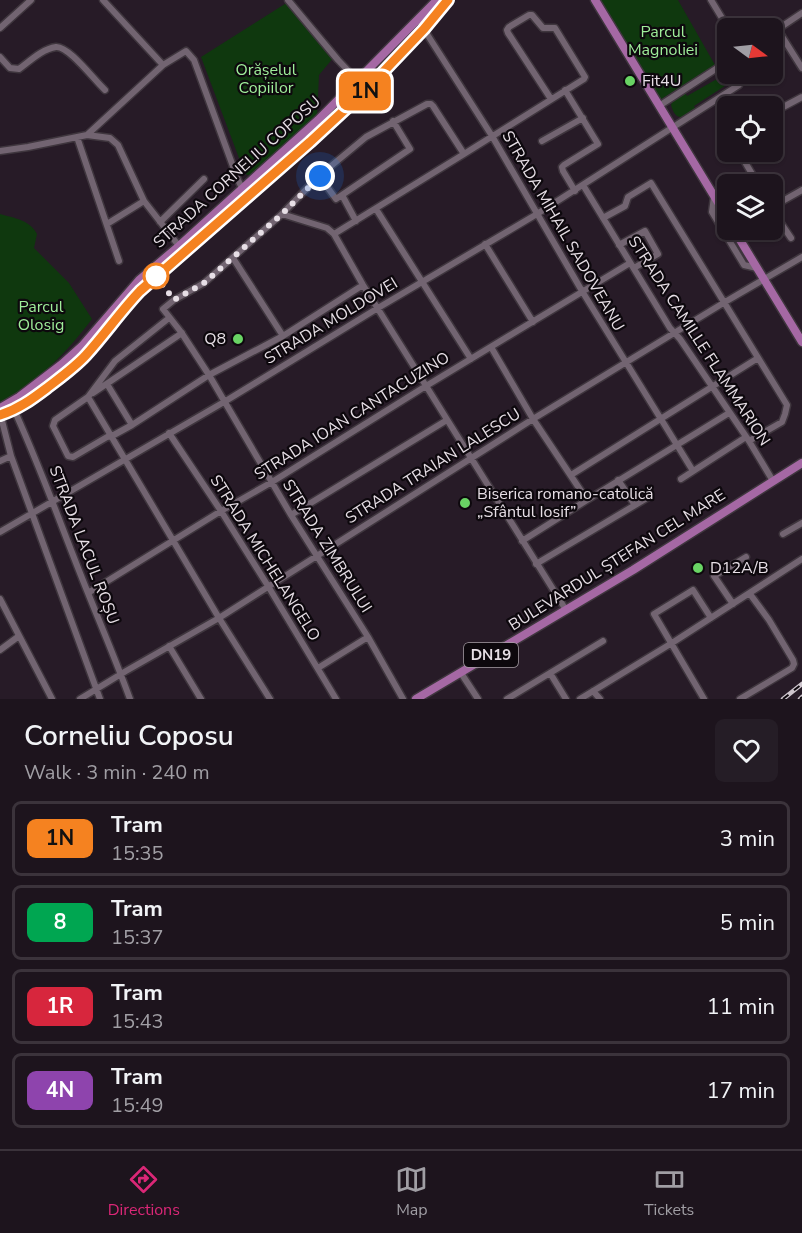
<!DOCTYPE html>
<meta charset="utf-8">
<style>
:root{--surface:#1d141d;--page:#251d26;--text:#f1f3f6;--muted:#a09ea4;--line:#3b333b;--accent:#db2777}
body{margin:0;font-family:"Nunito Sans",sans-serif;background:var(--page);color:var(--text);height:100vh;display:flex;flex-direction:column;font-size:22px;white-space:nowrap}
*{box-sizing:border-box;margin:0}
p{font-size:20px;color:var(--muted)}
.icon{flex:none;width:33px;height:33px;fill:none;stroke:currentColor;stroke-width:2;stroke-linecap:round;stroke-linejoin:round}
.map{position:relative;height:699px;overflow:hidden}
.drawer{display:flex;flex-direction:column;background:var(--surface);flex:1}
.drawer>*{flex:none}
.badge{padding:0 12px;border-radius:9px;font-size:21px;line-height:39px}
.needle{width:39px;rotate:105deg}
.fabs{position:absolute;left:717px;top:18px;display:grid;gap:12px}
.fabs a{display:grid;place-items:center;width:66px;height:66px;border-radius:9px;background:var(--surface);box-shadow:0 2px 4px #0004,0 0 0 2px var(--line);font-size:30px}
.you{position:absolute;width:30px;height:30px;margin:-15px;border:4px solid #fff;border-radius:50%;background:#1a73e8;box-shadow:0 0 0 9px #1a73e833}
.map>.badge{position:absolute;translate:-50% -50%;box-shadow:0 0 0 3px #fff}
.round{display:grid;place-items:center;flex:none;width:63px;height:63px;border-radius:9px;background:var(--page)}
.headline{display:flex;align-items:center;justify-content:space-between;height:102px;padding:0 24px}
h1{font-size:28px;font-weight:600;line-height:45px}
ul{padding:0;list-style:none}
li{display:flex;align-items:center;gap:18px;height:75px;margin:0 12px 9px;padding:0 12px;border:3px solid var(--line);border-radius:9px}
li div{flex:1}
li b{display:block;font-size:22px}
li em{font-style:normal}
li .badge{min-width:66px;font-weight:700;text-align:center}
.menu{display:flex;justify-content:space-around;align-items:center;height:84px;border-top:2px solid var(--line);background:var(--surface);font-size:16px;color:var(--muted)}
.menu a{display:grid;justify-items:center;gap:3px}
.menu .selected{color:var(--accent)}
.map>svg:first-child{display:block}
.green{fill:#0f380e}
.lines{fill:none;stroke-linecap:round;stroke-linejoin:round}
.minor-casing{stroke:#3f363e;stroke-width:9}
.major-casing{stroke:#3f363e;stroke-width:11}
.minor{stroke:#726471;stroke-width:6}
.major{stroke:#a568a4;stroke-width:8}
.tram{stroke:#cfc6ce;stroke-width:1.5}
.rail-casing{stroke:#cfc6ce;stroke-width:4.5}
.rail{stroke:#0d080d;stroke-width:2;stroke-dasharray:7;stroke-linecap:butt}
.line-casing{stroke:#fff;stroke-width:14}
.line{stroke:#f58220;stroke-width:9}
.walk{stroke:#e7dfe6;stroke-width:6;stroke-dasharray:0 10.8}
.poi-dot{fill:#69d464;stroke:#0d080d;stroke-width:2}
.stop-dot{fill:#fff;stroke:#f58220;stroke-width:3}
.labels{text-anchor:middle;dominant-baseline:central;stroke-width:4.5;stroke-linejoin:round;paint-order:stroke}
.shield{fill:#0d080d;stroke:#a69ea5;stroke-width:1.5}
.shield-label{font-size:15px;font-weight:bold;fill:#e7dfe6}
.park-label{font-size:16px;fill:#9fee9a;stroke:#0d080d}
.poi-label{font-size:16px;fill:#e7dfe6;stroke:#0d080d;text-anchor:start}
.street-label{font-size:16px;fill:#e7dfe6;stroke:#0d080d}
</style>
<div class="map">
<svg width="802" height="699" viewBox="0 0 802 699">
<rect width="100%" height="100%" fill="#271b27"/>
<!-- green -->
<path class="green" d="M601 0H678L715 65 660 100Z
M288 2 334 57 319 75 317 118 254 177 245 174 201 57Z
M727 65 728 74H741L739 80 734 87 731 82 694 106 696 110C684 117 676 123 671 105L674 98 684 91 687 96 724 75 722 69Z
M0 214C14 218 30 220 37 234L34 248 69 283 92 319C67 352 38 383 0 402Z"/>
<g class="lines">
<defs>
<path id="minor" d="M103 0 163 65
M288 0 338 60 358 81
M711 0 728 28
M418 20 492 136 582 291 693 471
M0 28 31 0
M778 30 802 68
M772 33 802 13
M0 57 10 68 19 69C30 61 42 49 56 47 69 46 94 80 105 90
M565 90 598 144 564 165 562 167 563 171 575 191
M659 106 728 61
M772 113 802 97
M87 135 163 65 186 51 194 60 238 180 242 188
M77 137 119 261
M542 141 583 118
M0 151 28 147 87 135 110 138 118 145 144 201 179 246
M739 152 758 184
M325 184 336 199 342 195
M583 185 670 328 680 339 749 441 773 481
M714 197 712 212 744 265 757 268
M772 207 802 190
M376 209 471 359
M772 210 791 238
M282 214 327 228 334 234 363 285 566 610
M603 218 625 206 628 197 651 183 787 405 785 414 782 422 749 441
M356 221 342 195 410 149 393 121
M160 222 204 179
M107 224 144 201
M334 234 464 154 584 79 585 77 555 28H543L532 15H529L509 27 507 30 508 33 551 99
M485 244 533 322
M619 245 645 231 658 254 634 268
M233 258 283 336
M169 318 115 361 88 397 55 420 53 426 68 456 73 457 107 437 112 436 132 425 209 375 283 336 363 285
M491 347 533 419 587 500
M107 384 132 425
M93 393 182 333
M88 397 219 618 270 699
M11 403C40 465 62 529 88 593 102 628 117 663 130 699
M0 413 11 456 100 699
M169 433 221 511 268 586 336 699
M0 461 11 456
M571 475 758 358
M681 479 746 437
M618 480 635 505
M291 515 447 420
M0 532 224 402 378 308 537 214 739 85 743 74
M783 534 802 523
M522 541 587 500 729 413
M536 564 647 498
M88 593 221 511 272 482 426 386 630 263
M0 599 52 699
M733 604 714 576 746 557
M169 646 201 699
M0 650 19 636
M318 668 368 637
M461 673 478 699
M550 673 566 699
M593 691 600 699
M80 699 126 671 219 618 533 419 725 302 802 257
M403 699 368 637 291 515 209 375 181 332 163 309 174 300 204 283 282 214 319 176 366 137 427 104H431L433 106 464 154
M507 699 603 641
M580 699 672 643 802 559
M704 699 654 614 693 590 711 618
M740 699 792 668 794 664 793 660 769 620 750 594"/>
<path id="major" d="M595 0 728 219
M734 230 802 342
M0 408 19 397 62 364 82 346 139 280 179 246 318 120 437 0
M416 699 633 570 802 463"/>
</defs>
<!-- minor casing -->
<use href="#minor" class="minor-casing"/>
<!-- major casing -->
<use href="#major" class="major-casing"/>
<!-- minor -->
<use href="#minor" class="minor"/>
<!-- major -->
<use href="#major" class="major"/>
<!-- tram -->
<path class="tram" d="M0 418 16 413 30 405 85 361 123 312 167 271 313 143 369 91 426 32 452 0"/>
<defs>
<path id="rail" d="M783 699 802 684
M800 699 802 697"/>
</defs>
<!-- rail casing -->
<use href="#rail" class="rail-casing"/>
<!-- rail -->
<use href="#rail" class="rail"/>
</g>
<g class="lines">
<defs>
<path id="line" d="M0 415C19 409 32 399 48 387 61 377 75 367 86 355 105 334 121 311 140 291L310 142 365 91 424 29 448 0"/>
</defs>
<!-- line casing -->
<use href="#line" class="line-casing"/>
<!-- line -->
<use href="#line" class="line"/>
<!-- walk -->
<path class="walk" d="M156 276 174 300 204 283 282 214 320 176"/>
</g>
<!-- markers -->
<g class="poi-dot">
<circle cx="630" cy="81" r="6"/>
<circle cx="238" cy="339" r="6"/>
<circle cx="465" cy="503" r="6"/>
<circle cx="698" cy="568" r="6"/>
</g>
<circle class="stop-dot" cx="156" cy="276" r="12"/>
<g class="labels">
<!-- shield labels -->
<rect class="shield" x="464" y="643" width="54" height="24" rx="4.5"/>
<g class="shield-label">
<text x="491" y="655">DN19</text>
</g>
<!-- park labels -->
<g class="park-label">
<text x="663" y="32">Parcul<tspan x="663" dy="18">Magnoliei</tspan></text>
<text x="266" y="70">Orășelul<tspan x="266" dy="18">Copiilor</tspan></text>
<text x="41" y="307">Parcul<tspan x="41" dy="18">Olosig</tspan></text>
</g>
<!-- poi labels -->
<g class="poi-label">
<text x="642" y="81">Fit4U</text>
<text x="226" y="339" text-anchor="end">Q8</text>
<text x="477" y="494">Biserica romano-catolică<tspan x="477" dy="18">„Sfântul Iosif”</tspan></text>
<text x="710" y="568">D12A/B</text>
</g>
<!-- street labels -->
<g class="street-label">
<text transform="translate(237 172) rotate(-42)">STRADA CORNELIU COPOSU</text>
<text transform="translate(563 231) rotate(60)">STRADA MIHAIL SADOVEANU</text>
<text transform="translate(331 321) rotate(-31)">STRADA MOLDOVEI</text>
<text transform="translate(699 341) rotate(57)">STRADA CAMILLE FLAMMARION</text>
<text transform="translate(352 416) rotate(-32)">STRADA IOAN CANTACUZINO</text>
<text transform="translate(433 466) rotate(-32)">STRADA TRAIAN LALESCU</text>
<text transform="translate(84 545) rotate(69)">STRADA LACUL ROȘU</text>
<text transform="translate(327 546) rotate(58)">STRADA ZIMBRULUI</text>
<text transform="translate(265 558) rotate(58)">STRADA MICHELANGELO</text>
<text transform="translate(617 560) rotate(-32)">BULEVARDUL ȘTEFAN CEL MARE</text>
</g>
</g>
</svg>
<div class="fabs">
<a><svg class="needle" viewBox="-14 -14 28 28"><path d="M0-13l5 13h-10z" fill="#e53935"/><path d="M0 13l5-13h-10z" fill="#a09ea4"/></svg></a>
<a><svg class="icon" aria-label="locate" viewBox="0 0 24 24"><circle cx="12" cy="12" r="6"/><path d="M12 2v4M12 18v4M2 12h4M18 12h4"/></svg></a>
<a><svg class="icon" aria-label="layers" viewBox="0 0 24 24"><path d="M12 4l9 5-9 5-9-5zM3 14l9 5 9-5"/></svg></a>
</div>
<div class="you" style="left:320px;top:176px"></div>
<b class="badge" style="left:365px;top:91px;background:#f58220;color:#111">1N</b>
</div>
<section class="drawer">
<div class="headline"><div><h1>Corneliu Coposu</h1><p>Walk · 3 min · 240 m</p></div><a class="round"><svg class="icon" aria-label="heart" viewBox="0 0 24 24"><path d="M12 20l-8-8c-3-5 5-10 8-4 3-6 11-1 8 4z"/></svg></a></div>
<ul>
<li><span class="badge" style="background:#f58220;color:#111">1N</span><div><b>Tram</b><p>15:35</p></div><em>3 min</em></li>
<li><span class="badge" style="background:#00a651;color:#fff">8</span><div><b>Tram</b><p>15:37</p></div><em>5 min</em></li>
<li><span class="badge" style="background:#d7263d;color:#fff">1R</span><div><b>Tram</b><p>15:43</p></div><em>11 min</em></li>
<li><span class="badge" style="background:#8e44ad;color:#fff">4N</span><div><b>Tram</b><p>15:49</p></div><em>17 min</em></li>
</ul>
</section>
<nav class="menu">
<a class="selected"><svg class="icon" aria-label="directions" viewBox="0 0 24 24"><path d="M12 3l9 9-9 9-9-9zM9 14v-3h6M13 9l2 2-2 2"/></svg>Directions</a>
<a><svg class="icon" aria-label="map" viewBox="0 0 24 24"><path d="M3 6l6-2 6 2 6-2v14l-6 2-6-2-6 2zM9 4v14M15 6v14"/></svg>Map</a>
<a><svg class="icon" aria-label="tickets" viewBox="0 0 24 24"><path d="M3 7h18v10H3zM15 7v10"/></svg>Tickets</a>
</nav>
